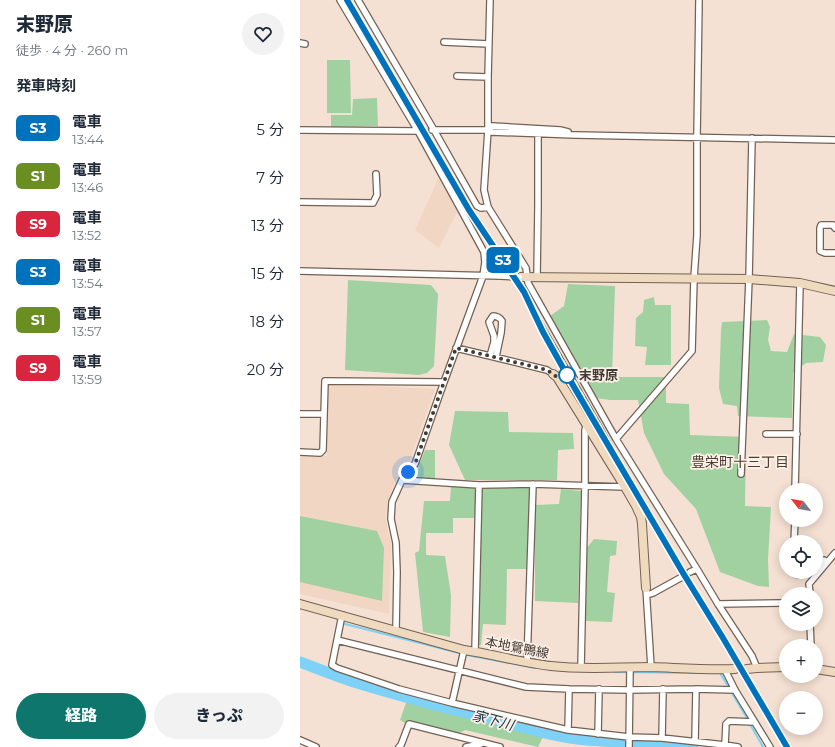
<!DOCTYPE html>
<html lang="ja">
<meta charset="utf-8">
<style>
:root{--surface:#fff;--page:#f2f2f3;--text:#1f2937;--muted:#747a83;--accent:#0f766e}
body{margin:0;font-family:Montserrat,"Noto Sans JP",sans-serif;background:var(--page);color:var(--text);height:100vh;display:flex;flex-direction:column;font-size:15px;white-space:nowrap}
*{box-sizing:border-box;margin:0}
p{font-size:13px;color:var(--muted)}
.icon{flex:none;width:22px;height:22px;fill:none;stroke:currentColor;stroke-width:2;stroke-linecap:round;stroke-linejoin:round}
.map{position:relative;flex:1;overflow:hidden}
.drawer{display:flex;flex-direction:column;background:var(--surface);width:300px}
.drawer>*{flex:none}
.badge{padding:0 8px;border-radius:6px;font-size:14px;line-height:26px}
.needle{width:26px;rotate:301deg}
.fabs{position:absolute;left:479px;top:483px;display:grid;gap:8px}
.fabs a{display:grid;place-items:center;width:44px;height:44px;border-radius:50%;background:var(--surface);box-shadow:0 2px 10px #0003;font-size:20px}
.you{position:absolute;width:20px;height:20px;margin:-10px;border:3px solid #fff;border-radius:50%;background:#1a73e8;box-shadow:0 0 0 6px #1a73e833}
.map>.badge{position:absolute;translate:-50% -50%;box-shadow:0 0 0 2px #fff}
h2{padding:0 16px;font-size:15px;line-height:36px}
.round{display:grid;place-items:center;flex:none;width:42px;height:42px;border-radius:21px;background:var(--page)}
.headline{display:flex;align-items:center;justify-content:space-between;height:68px;padding:0 16px}
h1{font-size:19px;font-weight:800;line-height:30px}
.primary-button{display:flex;gap:8px;margin-top:auto;padding:8px 16px}
.primary-button a{flex:1;height:46px;border-radius:24px;background:var(--accent);color:#fff;font-size:16px;font-weight:800;line-height:46px;text-align:center}
.primary-button a+a{background:var(--page);color:var(--text)}
ul{padding:0;list-style:none}
li{display:flex;align-items:center;gap:12px;height:48px;padding:0 16px}
li div{flex:1}
li b{display:block;font-size:15px}
li em{font-style:normal}
li .badge{min-width:44px;font-weight:700;text-align:center}
main{display:flex;flex:1;min-height:0}
.map>svg:first-child{display:block}
.built{fill:#f1d6c3}
.green{fill:#a1d1a0}
.lines{fill:none;stroke-linecap:round;stroke-linejoin:round}
.stream{stroke:#7ed1f7;stroke-width:2}
.river{stroke:#7ed1f7;stroke-width:11}
.street-tunnel{stroke:#d1c0b3;stroke-width:5.5;stroke-dasharray:5.5 3;stroke-linecap:butt}
.street-casing{stroke:#726154;stroke-width:8}
.secondary-casing{stroke:#726154;stroke-width:10}
.street{stroke:#fff;stroke-width:5.5}
.secondary{stroke:#f0dabf;stroke-width:8}
.rail-casing{stroke:#6c6159;stroke-width:3.5}
.rail{stroke:#fcf0e7;stroke-width:2;stroke-dasharray:6;stroke-linecap:butt}
.street-bridge-casing{stroke:#726154;stroke-width:8;stroke-linecap:butt}
.street-bridge{stroke:#fff;stroke-width:5.5}
.line-casing{stroke:#fff;stroke-width:9}
.line{stroke:#0072bc;stroke-width:6}
.walk{stroke:#423a34;stroke-width:4;stroke-dasharray:0 7.2}
.stop-dot{fill:#fff;stroke:#0072bc;stroke-width:2}
.labels{text-anchor:middle;dominant-baseline:central;stroke-width:3.5;stroke-linejoin:round;paint-order:stroke}
.stop-label{font-size:13px;font-weight:bold;fill:#423a34;stroke:#fcf0e7;text-anchor:start}
.street-label{font-size:13px;fill:#423a34;stroke:#fcf0e7}
.neighbourhood-label{font-size:14px;fill:#4c3c31;stroke:#fcf0e7}
.water-label{font-size:14px;font-style:italic;fill:#103646;stroke:#fcf0e7}
</style>
<main>
<section class="drawer">
<div class="headline"><div><h1>末野原</h1><p>徒歩 · 4 分 · 260 m</p></div><a class="round"><svg class="icon" aria-label="heart" viewBox="0 0 24 24"><path d="M12 20l-8-8c-3-5 5-10 8-4 3-6 11-1 8 4z"/></svg></a></div>
<h2>発車時刻</h2>
<ul>
<li><span class="badge" style="background:#0072bc;color:#fff">S3</span><div><b>電車</b><p>13:44</p></div><em>5 分</em></li>
<li><span class="badge" style="background:#6b8e23;color:#fff">S1</span><div><b>電車</b><p>13:46</p></div><em>7 分</em></li>
<li><span class="badge" style="background:#d7263d;color:#fff">S9</span><div><b>電車</b><p>13:52</p></div><em>13 分</em></li>
<li><span class="badge" style="background:#0072bc;color:#fff">S3</span><div><b>電車</b><p>13:54</p></div><em>15 分</em></li>
<li><span class="badge" style="background:#6b8e23;color:#fff">S1</span><div><b>電車</b><p>13:57</p></div><em>18 分</em></li>
<li><span class="badge" style="background:#d7263d;color:#fff">S9</span><div><b>電車</b><p>13:59</p></div><em>20 分</em></li>
</ul>
<div class="primary-button"><a>経路</a><a>きっぷ</a></div>
</section>
<div class="map">
<svg width="535" height="747" viewBox="0 0 535 747">
<rect width="100%" height="100%" fill="#f5e1d3"/>
<!-- built -->
<path class="built" d="M139 177 157 212 139 248 115 230Z
M28 384 135 389 110 460 95 482 87 502 86 521 91 544 89 614 0 594V456H27Z"/>
<!-- green -->
<path class="green" d="M27 60H50L51 113H27Z
M77 98 78 126 31 127V115H52L53 99Z
M48 280 131 285 138 294 134 366 127 373 119 375 45 370Z
M268 284 315 286 312 377H366V403L389 404 390 435 446 437 445 506 471 507 468 560 469 587 458 586 420 572 396 509 364 474 344 433 338 400H310L296 398 250 316 264 306Z
M354 297 355 305H371V365H345L347 347 335 346 336 318 343 312 344 300Z
M467 320 470 327 468 340 471 351 487 352 494 334 520 337 526 345 523 362 506 363 493 373 492 418 438 416 437 406 423 404 419 388 421 330 422 322Z
M155 411 208 412 209 432 273 433 274 449 258 450 257 480H165L149 445Z
M125 450H135V479H117L119 465Z
M151 486 176 488 175 518H153V533H126V555L145 556 151 595 150 637 123 632 115 553 119 551 124 501H150Z
M180 487 231 488 228 569H207L206 625 183 624 181 645 177 646Z
M261 489 281 491 278 603 235 601V505L259 504Z
M0 516 77 531 84 548 82 601 0 582Z
M294 539 317 541 316 555 310 556 307 592 315 593 312 622 286 621V549Z
M107 700 244 735 238 747 165 730 158 734 111 721 105 723 100 720Z"/>
<g class="lines">
<!-- stream -->
<path class="stream" d="M45 624 167 655 235 668
M315 672 395 673
M419 673H420L448 720
M450 724 463 747"/>
<!-- river -->
<path class="river" d="M0 662C18 669 36 676 54 682 99 696 146 708 192 719 223 727 254 737 286 740L393 747"/>
<!-- street-tunnel -->
<path class="street-tunnel" d="M118 131 132 130"/>
<defs>
<path id="street" d="M40 0 118 131 184 252 185 262 183 276 144 382 115 464 102 480 92 502 91 519 96 543 97 572 96 630
M58 0 134 130 177 206 181 208 188 207
M190 0 188 77V130L184 190 188 207 226 268 228 283 316 439 397 569 418 604 452 656 457 668
M144 42 189 44
M0 43 5 44
M157 76 188 77
M0 130 118 131
M132 130H188L191 132 276 135 535 140
M188 130 192 126 260 130 268 132
M0 202 73 203 77 195 76 174
M535 228 533 225H521L520 228V251L525 253H535
M0 271 200 276
M237 277 238 205V137
M156 348 190 356 247 370 253 374
M190 356 194 342V336L189 322 193 316C198 316 200 318 202 321L201 333 196 357
M0 414H24
M466 434H497
M316 439 392 351 394 278 397 235V137L399 0
M0 452 20 453 23 450 25 381 144 382
M441 474 449 279 452 138
M102 480 179 485 233 484 325 487
M495 490 500 283
M494 542 495 520
M516 565 524 560 527 562
M390 572 397 569
M494 572 495 574 498 575 504 572
M346 588 351 667
M510 594 509 584 535 553
M347 595 353 593 382 577
M418 604 481 603
M42 615 32 665 37 668 99 689 152 703 268 730 329 737 362 738 425 745 438 747
M510 624 511 646
M37 640 226 687 269 689 329 690 396 689 435 690
M175 651 179 485
M227 663 233 484
M281 667 285 486V430L287 424
M425 670 435 690 470 747
M152 703 164 650
M268 730 269 689
M298 734 299 689
M362 738 363 689
M0 740 16 747
M395 741 396 689
M425 745 426 724 429 721 454 722
M99 747 101 745 109 724 200 747
M166 747 181 744
M329 747 330 668"/>
<path id="secondary" d="M219 277 449 279 500 283 535 291
M253 374 257 377 325 487 336 506 341 517 342 524 346 588
M0 604 164 650C193 654 222 663 251 666 284 670 319 667 352 667 380 668 407 670 435 669
M447 669 457 668 486 667
M516 669 535 672"/>
</defs>
<!-- street casing -->
<use href="#street" class="street-casing"/>
<!-- secondary casing -->
<use href="#secondary" class="secondary-casing"/>
<!-- street -->
<use href="#street" class="street"/>
<!-- secondary -->
<use href="#secondary" class="secondary"/>
<defs>
<path id="rail" d="M47 0 169 209 224 292 302 428 341 501
M338 496 487 747"/>
</defs>
<!-- rail casing -->
<use href="#rail" class="rail-casing"/>
<!-- rail -->
<use href="#rail" class="rail"/>
<defs>
<path id="street-bridge" d="M200 276 219 277"/>
</defs>
<!-- street-bridge casing -->
<use href="#street-bridge" class="street-bridge-casing"/>
<!-- street-bridge -->
<use href="#street-bridge" class="street-bridge"/>
</g>
<g class="lines">
<defs>
<path id="line" d="M47 0 169 210 224 292 243 332 267 375 383 573 423 638 487 747"/>
</defs>
<!-- line casing -->
<use href="#line" class="line-casing"/>
<!-- line -->
<use href="#line" class="line"/>
<!-- walk -->
<path class="walk" d="M108 472 115 464 156 348 190 356 247 370 257 377 267 375"/>
</g>
<!-- markers -->
<circle class="stop-dot" cx="267" cy="375" r="8"/>
<g class="labels">
<!-- stop labels -->
<g class="stop-label">
<text x="279" y="375">末野原</text>
</g>
<!-- street labels -->
<g class="street-label">
<text transform="translate(217 647) rotate(11)">本地鴛鴨線</text>
</g>
<!-- neighbourhood labels -->
<g class="neighbourhood-label">
<text x="440" y="462">豊栄町十三丁目</text>
</g>
<!-- water labels -->
<g class="water-label">
<text transform="translate(193 720) rotate(15)">家下川</text>
</g>
</g>
</svg>
<div class="fabs">
<a><svg class="needle" viewBox="-14 -14 28 28"><path d="M0-13l5 13h-10z" fill="#e53935"/><path d="M0 13l5-13h-10z" fill="#747a83"/></svg></a>
<a><svg class="icon" aria-label="locate" viewBox="0 0 24 24"><circle cx="12" cy="12" r="6"/><path d="M12 2v4M12 18v4M2 12h4M18 12h4"/></svg></a>
<a><svg class="icon" aria-label="layers" viewBox="0 0 24 24"><path d="M12 4l9 5-9 5-9-5zM3 14l9 5 9-5"/></svg></a>
<a>+</a>
<a>−</a>
</div>
<div class="you" style="left:108px;top:472px"></div>
<b class="badge" style="left:203px;top:260px;background:#0072bc;color:#fff">S3</b>
</div>
</main>
